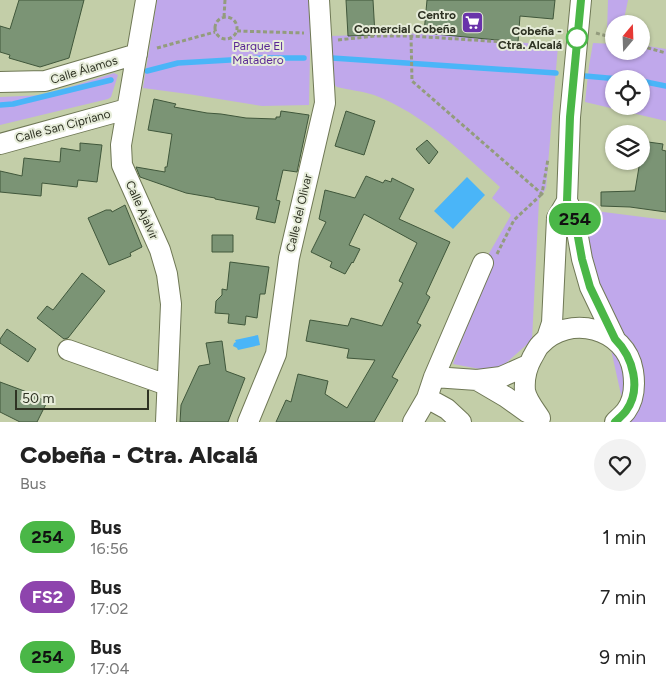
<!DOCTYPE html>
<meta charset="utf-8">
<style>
:root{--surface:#fff;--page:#f2f2f2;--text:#222;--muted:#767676}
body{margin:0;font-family:Figtree,sans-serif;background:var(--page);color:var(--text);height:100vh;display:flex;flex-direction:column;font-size:19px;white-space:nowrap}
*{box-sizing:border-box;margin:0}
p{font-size:16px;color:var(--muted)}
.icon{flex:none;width:28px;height:28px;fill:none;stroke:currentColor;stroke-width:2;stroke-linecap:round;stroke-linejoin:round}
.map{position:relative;height:422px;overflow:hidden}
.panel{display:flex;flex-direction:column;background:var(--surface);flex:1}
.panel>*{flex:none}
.badge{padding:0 10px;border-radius:16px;font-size:18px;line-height:32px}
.needle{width:32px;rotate:19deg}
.buttons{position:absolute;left:605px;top:15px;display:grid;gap:10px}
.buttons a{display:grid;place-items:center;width:45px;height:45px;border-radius:50%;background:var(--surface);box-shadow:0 1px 4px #0004;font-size:25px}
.scale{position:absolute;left:15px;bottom:12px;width:134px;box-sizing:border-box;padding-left:5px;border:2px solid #2e3223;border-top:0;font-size:14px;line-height:18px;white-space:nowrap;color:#2e3223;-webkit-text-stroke:4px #e6ecd9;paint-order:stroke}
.map>.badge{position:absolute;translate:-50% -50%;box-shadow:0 0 0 2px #fff}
.round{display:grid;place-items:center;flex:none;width:52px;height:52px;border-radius:26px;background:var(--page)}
.overview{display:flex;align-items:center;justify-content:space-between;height:85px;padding:0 20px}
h1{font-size:24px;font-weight:800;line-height:38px}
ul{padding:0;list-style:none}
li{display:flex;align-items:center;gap:15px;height:60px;padding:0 20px}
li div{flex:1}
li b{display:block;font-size:19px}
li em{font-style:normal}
li .badge{min-width:55px;font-weight:700;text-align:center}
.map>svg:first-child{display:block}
.green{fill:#c0a8eb;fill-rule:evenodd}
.water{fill:#4ab5f8}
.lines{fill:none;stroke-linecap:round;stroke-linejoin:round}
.stream{stroke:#4ab5f8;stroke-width:5.5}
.building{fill:#7b9475;stroke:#40573b}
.minor-casing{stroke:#6f7855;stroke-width:22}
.path{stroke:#939c7d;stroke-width:3;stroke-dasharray:4 2.5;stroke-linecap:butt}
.minor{stroke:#fff;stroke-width:20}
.line-casing{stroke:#fff;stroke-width:11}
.line{stroke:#4ab747;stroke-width:8}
.stop-dot{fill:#fff;stroke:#4ab747;stroke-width:2.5}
.labels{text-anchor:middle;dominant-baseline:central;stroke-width:4;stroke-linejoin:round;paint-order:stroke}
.poi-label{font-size:12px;font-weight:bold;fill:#2e3223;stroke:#e6ecd9;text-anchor:end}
.stop-label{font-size:12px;font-weight:bold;fill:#2e3223;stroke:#e6ecd9;text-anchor:end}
.park-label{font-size:12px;fill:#5a2894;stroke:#e6ecd9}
.street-label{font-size:12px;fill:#2e3223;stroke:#e6ecd9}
</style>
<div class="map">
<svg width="666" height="422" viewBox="0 0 666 422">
<rect width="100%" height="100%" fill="#c3cea8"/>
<!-- green -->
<path class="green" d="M157 0H311L309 105 262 106 188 94 143 88Z
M608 0H628L623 24H614V32L607 31Z
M424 33 558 46 546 188 539 200 532 340 496 372 453 364 491 261 487 257 511 215 492 198 500 187C462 153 424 114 374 95 362 91 349 90 337 87L332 83 330 36Z
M593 43 614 44V51H641V45L666 49V121L585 102 589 66ZM614 79H641V106H614Z
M114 73 118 75 111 97 108 99 0 125V97L45 95Z
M580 209 666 220V422H627Z"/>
<!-- water -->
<path class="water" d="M467 177 485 195 453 229 434 211Z
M258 335 260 345 238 350 237 348 233 346 234 343 236 342 235 340Z"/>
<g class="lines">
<!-- stream -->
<path class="stream" d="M332 58 556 73
M147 71 178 63 264 58H304
M585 76 619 79
M641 81 666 86
M0 105 13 104 111 80"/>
</g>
<!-- building -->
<path class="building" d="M19 0H84L69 58 40 67 9 58 10 55 0 52V26L10 29Z
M346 0H373L375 35 348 36Z
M427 0H555L553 19 520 16 518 42 424 33Z
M154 99 176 104 174 107 207 113 221 114 246 118 276 119V117H280L281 111 309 115 297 172 283 170 276 200 280 201 275 223 256 219 259 207 215 199V198L186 193 140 177 136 167 165 172V167H167L172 134 148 130Z
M346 111 375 121 364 155 335 146Z
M427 140 438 152 429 164 416 149Z
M648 142 663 144 662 150 666 151V212L630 207 601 206V192L635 191 640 161H641V153L646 154Z
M80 143 102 145 97 182 78 180 77 187 42 183 41 196 0 192V171L22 176 24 158 60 162 61 148 80 151Z
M366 176 383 183 385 180 391 182 392 178 414 189 399 219 450 242 426 294 430 297 417 323 421 325 392 377 398 380 374 422H276L286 400 291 402 298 374 328 381 325 394 347 408 375 360 347 358 349 349 306 341 310 320 348 326 351 318 382 326 403 283 399 281 417 243 364 214 349 245 360 249 353 263 352 262 345 274 330 267 332 262 311 252 326 222 319 219 325 190 355 198Z
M125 205 142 247 130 253 131 256 109 265 88 218 106 210H111L112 212Z
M212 235H233V252H212Z
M230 262 269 267 265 294H260L257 318 246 316 245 325 228 323 229 314 215 313 216 301 222 295V289L227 290Z
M82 273 105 291 68 338 64 339 37 318 47 306 53 310Z
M7 329 36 349 28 362 0 343V339Z
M222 341 226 371 245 378 228 422H180L181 405 199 366 210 364 206 343Z
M0 382 27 392 47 402 37 422H20L0 412Z"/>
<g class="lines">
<defs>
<path id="minor" d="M146 0 121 145 122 165 160 250 167 274 171 304 166 422
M0 82 45 81 137 54
M0 144 127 109
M567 201 574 215 582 259 590 287 615 339
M547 338 552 323 557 218 567 201 570 117 581 0
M68 350 167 385
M434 377 477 380 501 377 528 365
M477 380 506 397 527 412 539 418
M427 398 447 409 461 422
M540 418C535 410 527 401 525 391 524 380 527 367 532 358 535 353 537 348 540 345 569 313 626 328 633 371 635 384 634 400 626 411 623 415 618 419 615 422
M248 422 276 354 289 258 325 103 319 0
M413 422 427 398 434 377 483 263"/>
</defs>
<!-- minor casing -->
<use href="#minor" class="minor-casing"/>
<!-- path -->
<path class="path" d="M215 28a11 11 0 1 1 22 0a11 11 0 1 1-22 0Z
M224 17 225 0
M237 31 304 33
M596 33 614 38
M411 36 412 81 542 194 548 159
M338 40 375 36H411L504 42
M641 46 666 53
M157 48 215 32
M497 254 514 220 542 194"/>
<!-- minor -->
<use href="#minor" class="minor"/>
</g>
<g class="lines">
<defs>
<path id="line" d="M581 0 570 117 567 201 574 215 582 259 590 287 615 339C633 357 642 389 626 411 623 415 618 419 615 422"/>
</defs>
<!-- line casing -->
<use href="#line" class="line-casing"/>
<!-- line -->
<use href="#line" class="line"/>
</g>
<!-- icons -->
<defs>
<symbol id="supermarket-square" viewBox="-11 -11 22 22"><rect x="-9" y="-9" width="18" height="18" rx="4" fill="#6933aa" stroke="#e6ecd9"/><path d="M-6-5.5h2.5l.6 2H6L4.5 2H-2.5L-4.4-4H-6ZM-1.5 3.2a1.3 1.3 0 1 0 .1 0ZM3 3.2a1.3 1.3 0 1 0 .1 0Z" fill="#fff"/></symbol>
</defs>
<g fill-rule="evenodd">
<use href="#supermarket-square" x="460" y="10" width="25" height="25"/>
</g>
<!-- markers -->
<circle class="stop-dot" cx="577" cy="38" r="10"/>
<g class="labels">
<!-- poi labels -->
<g class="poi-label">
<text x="456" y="15">Centro<tspan x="456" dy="14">Comercial Cobeña</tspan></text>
</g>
<!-- stop labels -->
<g class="stop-label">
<text x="562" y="31">Cobeña -<tspan x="562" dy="14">Ctra. Alcalá</tspan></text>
</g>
<!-- park labels -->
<g class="park-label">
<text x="258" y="46">Parque El<tspan x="258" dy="14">Matadero</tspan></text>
</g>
<!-- street labels -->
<g class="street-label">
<text transform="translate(84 70) rotate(-17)">Calle Álamos</text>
<text transform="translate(63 126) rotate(-15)">Calle San Cipriano</text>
<text transform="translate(142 210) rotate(66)">Calle Ajalvir</text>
<text transform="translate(299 213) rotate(-77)">Calle del Olivar</text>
</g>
</g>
</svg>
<div class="buttons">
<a><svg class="needle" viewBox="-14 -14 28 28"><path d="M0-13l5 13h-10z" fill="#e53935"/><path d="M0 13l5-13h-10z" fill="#767676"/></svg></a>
<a><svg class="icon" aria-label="locate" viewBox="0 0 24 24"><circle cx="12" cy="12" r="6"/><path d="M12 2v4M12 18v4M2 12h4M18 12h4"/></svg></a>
<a><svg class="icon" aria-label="layers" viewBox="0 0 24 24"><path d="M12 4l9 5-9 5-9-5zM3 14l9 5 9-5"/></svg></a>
</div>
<div class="scale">50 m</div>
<b class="badge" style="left:575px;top:219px;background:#4ab747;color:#111">254</b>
</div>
<section class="panel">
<div class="overview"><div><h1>Cobeña - Ctra. Alcalá</h1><p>Bus</p></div><a class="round"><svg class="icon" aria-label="heart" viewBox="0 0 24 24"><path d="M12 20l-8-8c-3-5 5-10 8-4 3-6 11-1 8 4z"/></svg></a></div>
<ul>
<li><span class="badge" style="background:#4ab747;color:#111">254</span><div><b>Bus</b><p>16:56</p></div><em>1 min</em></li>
<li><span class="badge" style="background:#8e44ad;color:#fff">FS2</span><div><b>Bus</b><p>17:02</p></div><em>7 min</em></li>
<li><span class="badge" style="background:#4ab747;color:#111">254</span><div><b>Bus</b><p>17:04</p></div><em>9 min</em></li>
</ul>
</section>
